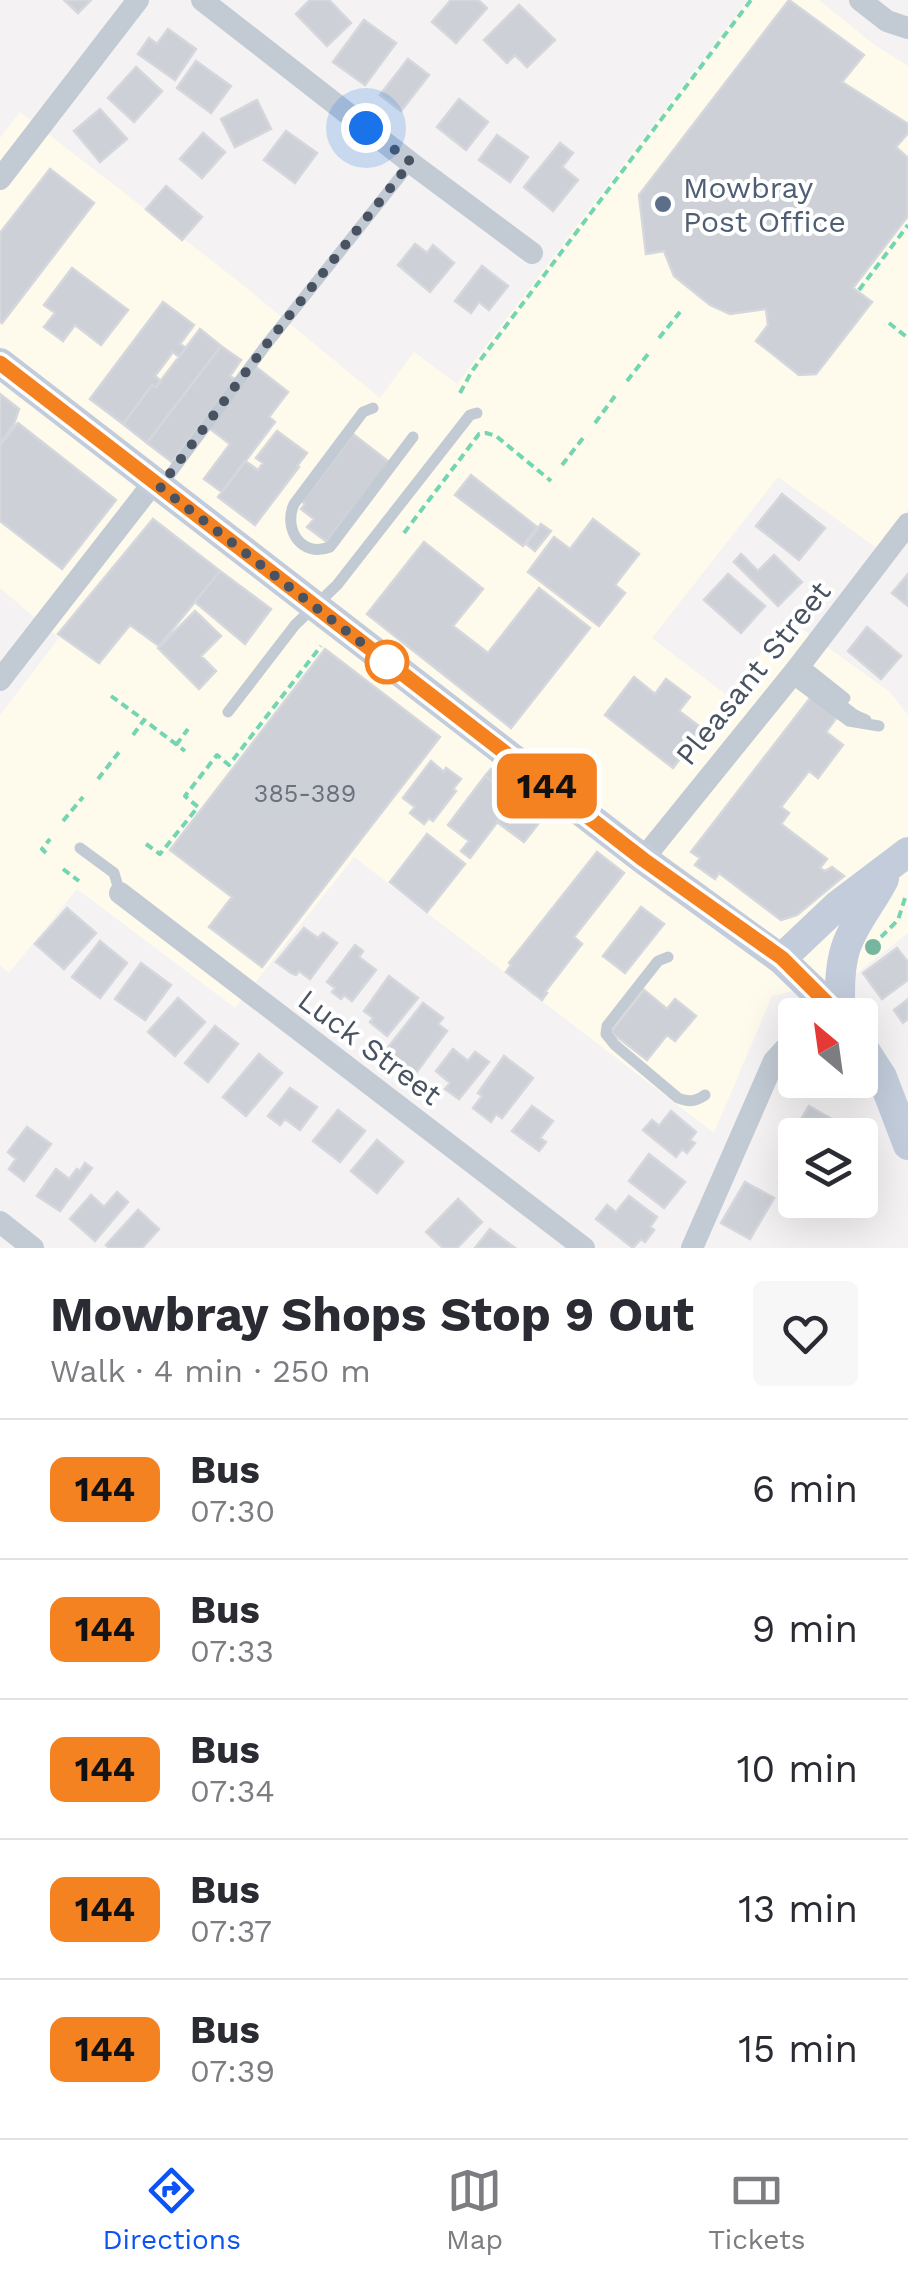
<!DOCTYPE html>
<meta charset="utf-8">
<style>
:root{--surface:#fff;--page:#f7f7f7;--text:#2b2b33;--muted:#7c7c81;--line:#e1e1e2;--accent:#0b53f4}
body{margin:0;font-family:"Work Sans",sans-serif;background:var(--page);color:var(--text);height:100vh;display:flex;flex-direction:column;font-size:38px;white-space:nowrap}
*{box-sizing:border-box;margin:0}
p{font-size:32px;color:var(--muted)}
.icon{flex:none;width:55px;height:55px;fill:none;stroke:currentColor;stroke-width:2;stroke-linecap:round;stroke-linejoin:round}
.map{position:relative;height:1248px;overflow:hidden}
.side{display:flex;flex-direction:column;background:var(--surface);flex:1}
.side>*{flex:none}
.badge{padding:0 20px;border-radius:15px;font-size:35px;line-height:65px}
.needle{width:65px;rotate:331deg}
.fabs{position:absolute;left:778px;top:998px;display:grid;gap:20px}
.fabs a{display:grid;place-items:center;width:100px;height:100px;border-radius:10px;background:var(--surface);box-shadow:0 10px 40px #0002;font-size:50px}
.you{position:absolute;width:50px;height:50px;margin:-25px;border:8px solid #fff;border-radius:50%;background:#1a73e8;box-shadow:0 0 0 15px #1a73e833}
.map>.badge{position:absolute;translate:-50% -50%;box-shadow:0 0 0 5px #fff}
.round{display:grid;place-items:center;flex:none;width:105px;height:105px;border-radius:10px;background:var(--page)}
.head{display:flex;align-items:center;justify-content:space-between;height:170px;padding:0 50px}
h1{font-size:48px;font-weight:700;line-height:75px}
ul{padding:0;list-style:none}
li{display:flex;align-items:center;gap:30px;height:140px;padding:0 50px;border-top:2px solid var(--line)}
li div{flex:1}
li b{display:block;font-size:38px}
li em{font-style:normal}
li .badge{min-width:110px;font-weight:700;text-align:center}
.tabs{display:flex;justify-content:space-around;align-items:center;height:140px;border-top:2px solid var(--line);background:var(--surface);font-size:28px;color:var(--muted)}
.tabs a{display:grid;justify-items:center;gap:5px}
.tabs .selected{color:var(--accent)}
.map>svg:first-child{display:block}
.commercial{fill:#fefbec}
.building{fill:#cdd0d6;stroke:#d5d7dd;stroke-width:2.5}
.lines{fill:none;stroke-linecap:round;stroke-linejoin:round}
.path{stroke:#73d5b1;stroke-width:4;stroke-dasharray:8 5;stroke-linecap:butt}
.lane{stroke:#c2cad4;stroke-width:11}
.street{stroke:#c2cad4;stroke-width:22}
.secondary{stroke:#c3ccdb;stroke-width:30}
.tree{fill:#77b69e}
.line-casing{stroke:#fff;stroke-width:22}
.line{stroke:#f58220;stroke-width:15}
.walk{stroke:#485261;stroke-width:10;stroke-dasharray:0 18}
.service-dot{fill:#5c6f8a;stroke:#fff;stroke-width:4}
.stop-dot{fill:#fff;stroke:#f58220;stroke-width:5}
.labels{text-anchor:middle;dominant-baseline:central;stroke-width:8;stroke-linejoin:round;paint-order:stroke}
.number-label{font-size:25px;fill:#69727e}
.service-label{font-size:30px;fill:#4e5e75;stroke:#fff;text-anchor:start}
.street-label{font-size:30px;fill:#485261;stroke:#fff}
</style>
<div class="map">
<svg width="908" height="1248" viewBox="0 0 908 1248">
<rect width="100%" height="100%" fill="#f4f2f2"/>
<!-- commercial -->
<path class="commercial" d="M748 0H819L872 43 908 66V509L878 549 778 477 652 638 729 697 787 618 890 692 908 715V933L852 977 772 996 714 1133 354 857 235 1008 77 889 9 973 0 965V715L59 638 0 588V138L20 112 238 281 380 398 414 352 457 384Z"/>
<!-- building -->
<path class="building" d="M64 0H91L78 13Z
M310 0H329L351 23 327 46 296 14Z
M451 0H478L487 8 456 43 432 22Z
M789 0 864 55 842 82 908 124V133L896 147 908 158V216L853 288 872 302 816 374 799 375 756 341 768 325 766 309 730 314 710 305 674 276 664 251 646 254 639 195Z
M519 5 555 40 527 67 515 55 507 63 484 40Z
M364 20 396 43 365 85 333 62Z
M168 29 196 49 175 80 138 54 149 38 157 44Z
M408 59 429 75 401 111 380 95Z
M196 61 231 86 211 113 177 88Z
M136 67 162 91 134 122 108 98Z
M459 99 488 122 466 150 437 127Z
M257 100 271 129 235 147 221 119Z
M100 109 127 139 100 162 74 131Z
M286 131 317 153 295 183 264 160Z
M203 133 225 152 202 178 180 159Z
M497 135 528 157 510 182 479 160Z
M560 143 573 153 562 167 578 180 553 211 524 187Z
M50 169 94 203 2 323 0 321V233Z
M166 186 202 217 182 240 146 209Z
M415 244 427 253 433 245 454 263 430 292 398 265Z
M482 266 508 286 489 310 479 302 471 313 455 301Z
M72 268 128 310 101 345 75 325 63 341 44 327 55 313 44 305Z
M163 302 194 325 180 344 186 348 179 357 173 352 155 376 161 381 156 387 152 385 123 424 90 399Z
M200 329 221 346 147 443 123 424 152 385 156 387Z
M221 346 241 360 230 376 235 379 172 462 147 443Z
M256 367 288 392 269 417 275 422 222 492 204 479 230 444 209 428Z
M0 394 19 409 14 424 0 444Z
M18 423 116 500 62 569 0 521V445Z
M277 431 307 453 297 466 299 467 255 525 218 497 245 461 258 470 263 463 256 458Z
M353 434 389 462 327 542 307 527 314 519 301 509 305 504 302 501Z
M471 475 537 527 523 546 455 495Z
M782 494 825 528 799 560 756 526Z
M153 519 220 571 159 646 130 625 99 663 58 634Z
M593 519 639 554 615 585 625 593 599 626 528 572 554 537 570 549Z
M541 524 551 531 535 551 526 544Z
M424 542 483 589 453 626 488 653 539 588 590 628 511 728 367 614Z
M741 554 758 571 774 555 802 582 778 606 734 562Z
M220 571 271 609 245 644 195 602Z
M728 574 765 606 741 633 704 600Z
M908 574V606L892 593Z
M195 611 221 636 201 656 216 671 199 689 158 648Z
M867 627 901 656 881 679 848 651Z
M325 649 440 737 262 967 209 927 232 897 170 850Z
M634 677 655 694 666 679 690 697 679 711 703 729 673 768 605 715Z
M814 693 840 713 826 732 843 745 818 778 809 771 781 807 789 813 781 824 827 859 820 868 825 871 832 867 844 876 797 915 781 920 719 873 715 879 695 865 700 858 691 852Z
M431 761 444 772 446 768 461 779 453 789 456 791 433 821 429 818 424 824 410 813 415 807 403 798Z
M491 769 521 792 515 799 485 776Z
M485 776 515 799 470 858 461 851 469 841 448 825Z
M521 792 547 812 542 819 515 799Z
M515 799 542 819 524 842 497 822Z
M427 834 465 864 427 912 390 882Z
M597 852 624 873 574 937 582 944 545 992 547 993 542 1000 506 972 511 965 509 963Z
M641 907 664 924 625 973 603 956Z
M67 908 96 933 64 969 35 944Z
M304 928 318 938 323 933 337 943 310 979 299 971 296 975 291 973 276 962Z
M100 941 127 963 100 998 72 977Z
M355 945 363 951 359 957 376 970 352 1001 344 995 341 999 332 992 335 988 327 982Z
M897 948 908 962V980L882 999 863 973Z
M141 963 171 985 145 1020 115 999Z
M389 976 418 998 387 1036 370 1022 373 1018 364 1011Z
M644 990 667 1009 675 999 696 1016 675 1041 667 1035 647 1060 611 1032Z
M178 998 205 1022 175 1056 148 1032Z
M908 999V1019L903 1023 894 1010Z
M423 1003 443 1018 438 1024 447 1031 416 1073 386 1050Z
M215 1026 238 1044 208 1082 185 1063Z
M453 1049 468 1061 475 1052 489 1062 459 1099 445 1089 450 1083 436 1071Z
M259 1054 282 1073 246 1116 223 1097Z
M504 1056 533 1078 502 1118 496 1114 491 1122 473 1108 482 1096 478 1093Z
M290 1088 317 1107 300 1130 285 1119 280 1125 268 1116Z
M532 1106 553 1121 540 1138 546 1142 539 1151 512 1131Z
M809 1106 847 1128 843 1135H795V1138L791 1136Z
M338 1110 365 1131 340 1162 313 1141Z
M671 1111 696 1132 690 1140 695 1143 687 1153 682 1149 676 1157 643 1130 652 1120 659 1126Z
M27 1127 51 1144 24 1181 9 1169 16 1159 8 1152Z
M377 1140 403 1162 377 1193 351 1171Z
M649 1154 685 1182 664 1208 629 1181Z
M795 1159V1193L779 1183Z
M85 1163 92 1168 60 1211 37 1196 56 1169 69 1179 77 1169 80 1171Z
M745 1182 774 1198 750 1239 721 1223Z
M117 1192 128 1202 95 1241 70 1219 91 1195 104 1207Z
M629 1196 657 1217 650 1227 654 1230 645 1242 641 1239 633 1248 596 1219 607 1205 616 1212Z
M458 1199 482 1222 457 1248H443L426 1232Z
M138 1210 159 1229 142 1248H109L106 1245Z
M490 1229 515 1248H475Z"/>
<g class="lines">
<!-- path -->
<path class="path" d="M859 290 908 225
M889 323 908 338
M659 338 680 312
M627 381 648 354
M460 393 472 371 751 0
M595 423 615 396
M562 465 583 438
M404 533 479 434 486 433 496 436 551 481
M111 696 144 720
M133 735 144 720 185 751
M176 745 188 729
M98 779 119 752
M63 821 83 797
M146 844 160 854 198 807 185 796 217 755 229 765 321 646
M46 853 42 849 50 839
M63 869 79 881
M881 937 898 920 906 895"/>
<!-- lane -->
<path class="lane" d="M373 408 363 412 294 504C283 529 301 558 330 547L413 437
M163 484 266 345 411 163
M801 663 845 698
M796 670 855 715 866 720
M790 677 849 721 879 726
M228 712 295 625 337 585 470 415 477 413
M80 848 114 873 120 893
M668 957 658 961 607 1026 606 1034 615 1045 678 1098C688 1102 695 1102 705 1095"/>
<!-- street -->
<path class="street" d="M202 0 411 163 532 253
M860 0 887 21 908 28
M0 179 138 0
M0 680 154 482
M643 859 796 670 908 524
M120 893 584 1248
M0 1222 33 1248
M692 1248 774 1061 785 1049 795 1043"/>
<!-- secondary -->
<path class="secondary" d="M0 363 643 859 781 959 839 1015
M781 959 838 905 908 852
M840 1015C840 993 839 971 845 950 853 924 872 903 884 879
M860 1043 882 1077 908 1145"/>
</g>
<!-- trees -->
<circle class="tree" cx="873" cy="947" r="8"/>
<g class="lines">
<defs>
<path id="line" d="M0 363 644 860 782 958 839 1015"/>
</defs>
<!-- line casing -->
<use href="#line" class="line-casing"/>
<!-- line -->
<use href="#line" class="line"/>
<!-- walk -->
<path class="walk" d="M366 128 411 162 266 345 160 487 398 671 387 662"/>
</g>
<!-- markers -->
<circle class="service-dot" cx="663" cy="204" r="10"/>
<circle class="stop-dot" cx="387" cy="662" r="20"/>
<g class="labels">
<!-- number labels -->
<g class="number-label">
<text x="305" y="793">385-389</text>
</g>
<!-- service labels -->
<g class="service-label">
<text x="683" y="187">Mowbray<tspan x="683" dy="34">Post Office</tspan></text>
</g>
<!-- street labels -->
<g class="street-label">
<text transform="translate(753 673) rotate(-51)">Pleasant Street</text>
<text transform="translate(370 1047) rotate(37)">Luck Street</text>
</g>
</g>
</svg>
<div class="fabs">
<a><svg class="needle" viewBox="-14 -14 28 28"><path d="M0-13l5 13h-10z" fill="#e53935"/><path d="M0 13l5-13h-10z" fill="#7c7c81"/></svg></a>
<a><svg class="icon" aria-label="layers" viewBox="0 0 24 24"><path d="M12 4l9 5-9 5-9-5zM3 14l9 5 9-5"/></svg></a>
</div>
<div class="you" style="left:366px;top:128px"></div>
<b class="badge" style="left:547px;top:786px;background:#f58220;color:#111">144</b>
</div>
<section class="side">
<div class="head"><div><h1>Mowbray Shops Stop 9 Out</h1><p>Walk · 4 min · 250 m</p></div><a class="round"><svg class="icon" aria-label="heart" viewBox="0 0 24 24"><path d="M12 20l-8-8c-3-5 5-10 8-4 3-6 11-1 8 4z"/></svg></a></div>
<ul>
<li><span class="badge" style="background:#f58220;color:#111">144</span><div><b>Bus</b><p>07:30</p></div><em>6 min</em></li>
<li><span class="badge" style="background:#f58220;color:#111">144</span><div><b>Bus</b><p>07:33</p></div><em>9 min</em></li>
<li><span class="badge" style="background:#f58220;color:#111">144</span><div><b>Bus</b><p>07:34</p></div><em>10 min</em></li>
<li><span class="badge" style="background:#f58220;color:#111">144</span><div><b>Bus</b><p>07:37</p></div><em>13 min</em></li>
<li><span class="badge" style="background:#f58220;color:#111">144</span><div><b>Bus</b><p>07:39</p></div><em>15 min</em></li>
</ul>
</section>
<nav class="tabs">
<a class="selected"><svg class="icon" aria-label="directions" viewBox="0 0 24 24"><path d="M12 3l9 9-9 9-9-9zM9 14v-3h6M13 9l2 2-2 2"/></svg>Directions</a>
<a><svg class="icon" aria-label="map" viewBox="0 0 24 24"><path d="M3 6l6-2 6 2 6-2v14l-6 2-6-2-6 2zM9 4v14M15 6v14"/></svg>Map</a>
<a><svg class="icon" aria-label="tickets" viewBox="0 0 24 24"><path d="M3 7h18v10H3zM15 7v10"/></svg>Tickets</a>
</nav>
